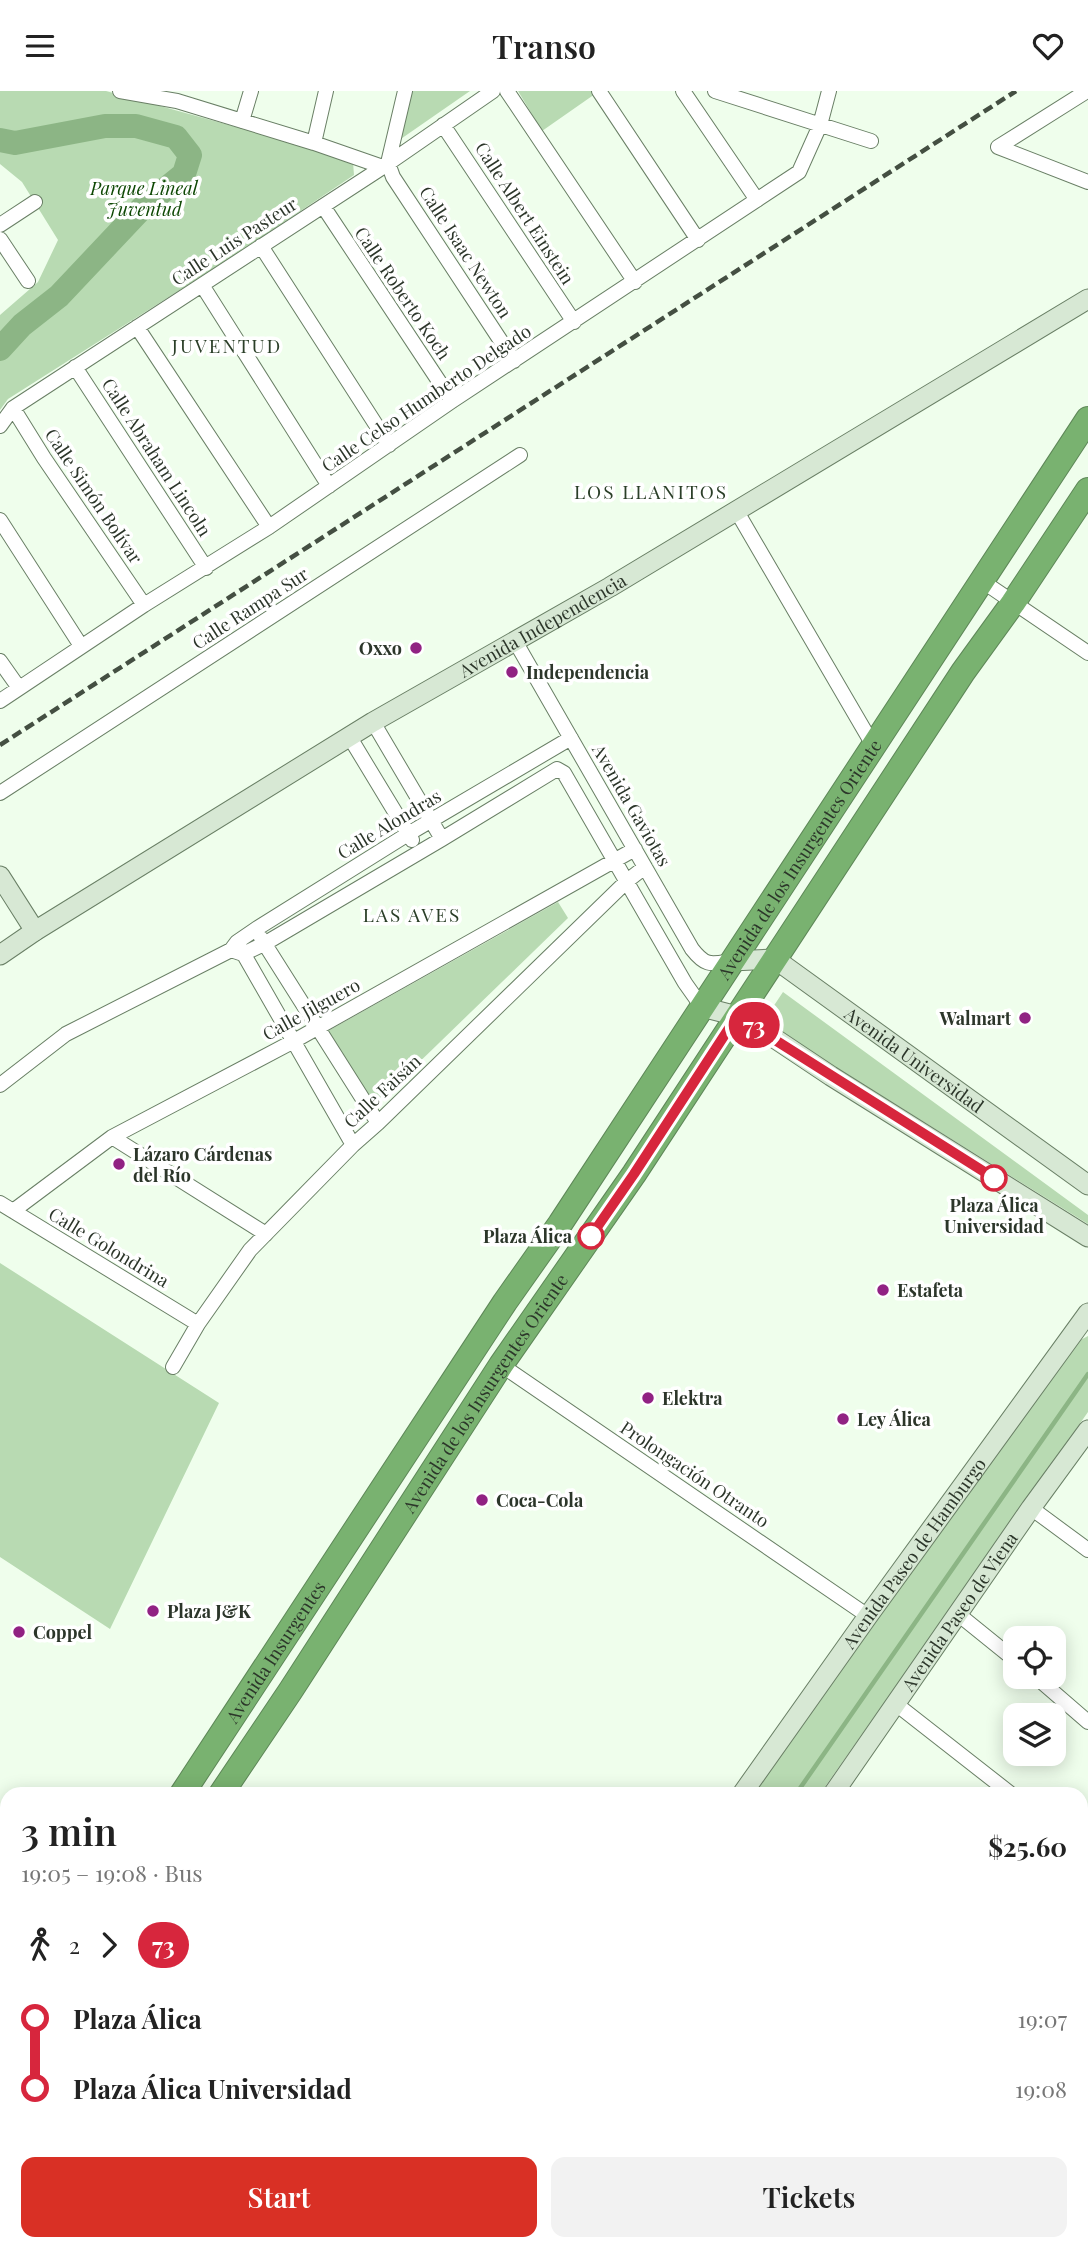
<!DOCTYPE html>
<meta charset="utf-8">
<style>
:root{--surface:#fff;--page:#f2f2f2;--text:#222;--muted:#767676;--accent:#d93025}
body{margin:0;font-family:"Playfair Display",serif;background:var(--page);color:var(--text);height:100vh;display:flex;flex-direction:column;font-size:26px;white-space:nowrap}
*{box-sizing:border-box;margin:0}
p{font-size:23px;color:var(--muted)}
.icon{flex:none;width:38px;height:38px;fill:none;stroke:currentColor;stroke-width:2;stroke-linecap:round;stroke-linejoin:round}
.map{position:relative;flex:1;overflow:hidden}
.side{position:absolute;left:0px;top:1696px;width:1088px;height:464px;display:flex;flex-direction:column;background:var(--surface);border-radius:21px 21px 0 0;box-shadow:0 4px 18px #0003}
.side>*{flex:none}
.badge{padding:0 14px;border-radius:23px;font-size:24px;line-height:46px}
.controls{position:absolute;left:1003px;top:1535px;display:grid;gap:14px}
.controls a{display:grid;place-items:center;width:63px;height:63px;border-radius:14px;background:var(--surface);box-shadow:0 4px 18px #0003;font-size:35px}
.map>.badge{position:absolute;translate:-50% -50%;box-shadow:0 0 0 4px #fff}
.legs{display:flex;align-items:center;gap:10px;height:77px;padding:0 21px;font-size:23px}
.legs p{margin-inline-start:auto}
.overview{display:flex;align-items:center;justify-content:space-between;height:119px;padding:0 21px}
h1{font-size:38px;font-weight:600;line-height:52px}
.action{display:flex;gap:14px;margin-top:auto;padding:14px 21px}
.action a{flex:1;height:80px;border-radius:14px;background:var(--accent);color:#fff;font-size:28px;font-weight:600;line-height:80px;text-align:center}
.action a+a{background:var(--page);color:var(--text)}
ul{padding:0 21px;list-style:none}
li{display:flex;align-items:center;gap:24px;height:70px;font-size:26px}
li i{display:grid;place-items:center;width:10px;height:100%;margin:0 9px;background:currentColor}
li i::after{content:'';width:18px;height:18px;margin:-9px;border:5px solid;border-radius:50%;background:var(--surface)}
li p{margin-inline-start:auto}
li:first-child i{background:linear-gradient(#0000 50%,currentColor 0)}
li:last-child i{background:linear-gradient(currentColor 50%,#0000 0)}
header{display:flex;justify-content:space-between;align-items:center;height:91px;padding:0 21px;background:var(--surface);font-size:32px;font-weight:600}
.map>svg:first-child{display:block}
.green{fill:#b8dab2}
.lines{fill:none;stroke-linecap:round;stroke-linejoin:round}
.stream{stroke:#8cb585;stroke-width:4.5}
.river{stroke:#8cb585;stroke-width:24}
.street-casing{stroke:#697f65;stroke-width:16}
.secondary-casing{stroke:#697f65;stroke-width:21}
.highway-casing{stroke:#5e8758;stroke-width:26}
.street{stroke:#fff;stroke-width:14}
.secondary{stroke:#d7e8d4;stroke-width:19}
.highway{stroke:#79b270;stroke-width:24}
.rail{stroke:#444f42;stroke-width:4.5;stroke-dasharray:10 5;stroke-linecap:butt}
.line-1-casing{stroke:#fff;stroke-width:16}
.line-1{stroke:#d7263d;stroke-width:10}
.poi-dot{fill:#912283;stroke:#fff;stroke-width:2.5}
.stop-1-dot{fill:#fff;stroke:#d7263d;stroke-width:3.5}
.labels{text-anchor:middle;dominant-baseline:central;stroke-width:7;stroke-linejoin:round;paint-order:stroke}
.park-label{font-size:18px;font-style:italic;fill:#0e4804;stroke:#fff}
.street-label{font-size:18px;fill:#2c362a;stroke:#fff}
.poi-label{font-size:18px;font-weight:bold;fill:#2c362a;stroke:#fff;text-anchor:start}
.stop-label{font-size:18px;font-weight:bold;fill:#2c362a;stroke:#fff}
.neighbourhood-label{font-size:19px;letter-spacing:2px;fill:#2b3f28;stroke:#fff}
</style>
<header><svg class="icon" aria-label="menu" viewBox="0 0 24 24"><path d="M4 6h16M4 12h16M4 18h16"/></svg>Transo<svg class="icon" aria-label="heart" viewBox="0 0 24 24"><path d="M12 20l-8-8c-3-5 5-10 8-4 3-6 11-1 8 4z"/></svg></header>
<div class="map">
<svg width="1088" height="2158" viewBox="0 0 1088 2158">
<rect width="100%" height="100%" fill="#effeec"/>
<!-- green -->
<path class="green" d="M0 0H106L348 67 353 71 354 84 235 164 8 308 0 319V224L38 191 58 149 22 91 0 73Z
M408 0H470L395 52Z
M518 0H594L595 3 542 40Z
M558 811 568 827 374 1015 328 940Z
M783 901 1088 1124V1133L763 931Z
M0 1172 219 1312 110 1538 0 1466Z
M1088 1245V1321L820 1703H751L1067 1256Z
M445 2153H551L552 2158H450Z"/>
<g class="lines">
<!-- stream -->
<path class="stream" d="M796 1703 1088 1283
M555 2152 556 2158"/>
<!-- river -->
<path class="river" d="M0 49 15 52 105 35H136L176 46 190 64 184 83 142 117 59 205 22 234 0 258"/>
<defs>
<path id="street" d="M120 0 177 10 314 52 383 76
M405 0 388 72 393 86 514 270
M507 0 635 191
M599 0 698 149
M683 0 757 109
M715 0 871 50
M242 30 251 0
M443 34 574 231
M314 52 326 0
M998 56 1087 0
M998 56 1088 91
M323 115 452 310
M0 134 35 111
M0 148 28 190
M261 155 389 354
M202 194 329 395
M137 236 269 436
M75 276 206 477
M13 317 44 367 144 514
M0 335 13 317 383 76 493 0
M736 419 873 654
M0 429 81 555
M982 490 1088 562
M515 550 692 858C706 876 711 873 732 870
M0 570 19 597
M0 610 144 514 269 436 452 310 799 81 820 34 829 0
M373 631 442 748
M349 645 412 749
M0 702 520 364
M261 847 378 1032
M239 855 353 1054
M231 859 243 863 264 853 442 748 557 678 564 682 685 892 702 916
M0 994 66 943 231 859 237 851 256 838 408 743 571 647
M112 1046 266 1143
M0 1112 198 1233
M13 1120 112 1046 294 950 635 758
M501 1274 868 1525
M173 1276 198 1233 250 1159 353 1054 378 1032 627 790 645 776
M1031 1417 1088 1459
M958 1523 1015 1569
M1036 1586 1088 1631
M896 1613 1011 1703
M1082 1775 1088 1782
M254 2152 262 2158
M597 2152 603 2158
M794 2152 798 2158
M930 2152 933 2158
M1067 2152 1070 2158
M200 2158 204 2152"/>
<g id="secondary">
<path d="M0 785 35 840"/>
<path id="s1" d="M0 864 35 840 373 631 610 496 1088 208"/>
<path id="s2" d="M732 870 775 868 1088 1094"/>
<path d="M702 916 737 925 747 929 831 985 1088 1146"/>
<path id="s3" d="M742 1703 868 1525 1088 1222"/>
<path id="s4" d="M833 1703 1031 1417 1088 1339"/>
<path d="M1082 1959 1088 1953"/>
<path d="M427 2158 431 2152"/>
<path d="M863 2158 869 2152"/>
</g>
<g id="highway">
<path id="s5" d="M182 1703 505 1211 560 1133 1088 328"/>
<path id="s6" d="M221 1703 291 1599 501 1274 634 1083 963 581 1013 512 1088 399"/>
<path d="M0 1980 7 1969"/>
<path d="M0 2016 7 2005"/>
</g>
</defs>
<!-- street casing -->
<use href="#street" class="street-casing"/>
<!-- secondary casing -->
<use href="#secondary" class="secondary-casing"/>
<!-- highway casing -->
<use href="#highway" class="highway-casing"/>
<!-- street -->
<use href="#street" class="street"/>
<!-- secondary -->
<use href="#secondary" class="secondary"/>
<!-- highway -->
<use href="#highway" class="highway"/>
<!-- rail -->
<path class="rail" d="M0 654 1016 0"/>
</g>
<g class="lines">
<defs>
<path id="line-1" d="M591 1145 634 1083 737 925 994 1087"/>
</defs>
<!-- line-1 casing -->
<use href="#line-1" class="line-1-casing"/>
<!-- line-1 -->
<use href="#line-1" class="line-1"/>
</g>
<!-- markers -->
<g class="poi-dot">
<circle cx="416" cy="557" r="7"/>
<circle cx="512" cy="581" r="7"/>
<circle cx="1025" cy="927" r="7"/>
<circle cx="119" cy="1073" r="7"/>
<circle cx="883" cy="1199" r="7"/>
<circle cx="648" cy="1307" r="7"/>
<circle cx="843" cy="1328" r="7"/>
<circle cx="482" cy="1409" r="7"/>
<circle cx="153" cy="1520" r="7"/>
<circle cx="19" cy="1541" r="7"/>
</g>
<g class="stop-1-dot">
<circle cx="994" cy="1087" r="12"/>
<circle cx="591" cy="1145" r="12"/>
</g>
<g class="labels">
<!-- park labels -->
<g class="park-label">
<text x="144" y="97">Parque Lineal<tspan x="144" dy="21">Juventud</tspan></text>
</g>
<!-- street labels -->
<g class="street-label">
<text transform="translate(525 122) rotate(57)">Calle Albert Einstein</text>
<text transform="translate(234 150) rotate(-33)">Calle Luis Pasteur</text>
<text transform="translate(466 161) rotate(57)">Calle Isaac Newton</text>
<text transform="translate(403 202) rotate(56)">Calle Roberto Koch</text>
<text transform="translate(426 307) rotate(-34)">Calle Celso Humberto Delgado</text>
<text transform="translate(157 366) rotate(57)">Calle Abraham Lincoln</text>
<text transform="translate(94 405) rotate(56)">Calle Simón Bolívar</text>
<text transform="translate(250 517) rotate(-33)">Calle Rampa Sur</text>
<text stroke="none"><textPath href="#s1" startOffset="635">Avenida Independencia</textPath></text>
<text transform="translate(632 714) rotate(60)">Avenida Gaviotas</text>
<text transform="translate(389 733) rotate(-31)">Calle Alondras</text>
<text stroke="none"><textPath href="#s5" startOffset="1120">Avenida de los Insurgentes Oriente</textPath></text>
<text transform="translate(311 918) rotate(-29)">Calle Jilguero</text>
<text stroke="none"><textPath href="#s2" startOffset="215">Avenida Universidad</textPath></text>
<text transform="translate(382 1000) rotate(-43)">Calle Faisán</text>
<text transform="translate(109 1156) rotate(31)">Calle Golondrina</text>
<text stroke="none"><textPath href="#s6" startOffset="480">Avenida de los Insurgentes Oriente</textPath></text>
<text transform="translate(695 1383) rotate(34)">Prolongación Otranto</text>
<text stroke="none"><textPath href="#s3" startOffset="296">Avenida Paseo de Hamburgo</textPath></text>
<text stroke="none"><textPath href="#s4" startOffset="222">Avenida Paseo de Viena</textPath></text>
<text stroke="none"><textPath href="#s5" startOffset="170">Avenida Insurgentes</textPath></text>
</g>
<!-- poi labels -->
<g class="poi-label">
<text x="402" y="557" text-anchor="end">Oxxo</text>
<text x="526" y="581">Independencia</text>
<text x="1011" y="927" text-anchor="end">Walmart</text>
<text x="133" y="1063">Lázaro Cárdenas<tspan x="133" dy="21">del Río</tspan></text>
<text x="897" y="1199">Estafeta</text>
<text x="662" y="1307">Elektra</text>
<text x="857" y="1328">Ley Álica</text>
<text x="496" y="1409">Coca-Cola</text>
<text x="167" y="1520">Plaza J&amp;K</text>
<text x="33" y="1541">Coppel</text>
</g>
<!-- stop labels -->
<g class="stop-label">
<text x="994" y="1114">Plaza Álica<tspan x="994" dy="21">Universidad</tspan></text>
<text x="572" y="1145" text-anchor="end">Plaza Álica</text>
</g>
<!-- neighbourhood labels -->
<g class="neighbourhood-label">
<text x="227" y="254">JUVENTUD</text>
<text x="651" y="400">LOS LLANITOS</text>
<text x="412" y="823">LAS AVES</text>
</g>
</g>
</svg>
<div class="controls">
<a><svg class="icon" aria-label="locate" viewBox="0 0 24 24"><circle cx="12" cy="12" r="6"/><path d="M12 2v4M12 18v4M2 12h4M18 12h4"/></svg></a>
<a><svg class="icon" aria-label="layers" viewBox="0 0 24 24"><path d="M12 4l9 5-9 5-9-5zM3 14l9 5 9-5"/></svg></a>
</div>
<b class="badge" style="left:754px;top:934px;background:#d7263d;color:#fff">73</b>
<section class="side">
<div class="overview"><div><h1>3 min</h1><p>19:05 – 19:08 · Bus</p></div><b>$25.60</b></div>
<div class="legs"><svg class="icon" aria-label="walk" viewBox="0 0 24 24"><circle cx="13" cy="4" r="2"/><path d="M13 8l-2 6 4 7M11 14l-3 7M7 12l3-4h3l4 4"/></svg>2<svg class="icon" aria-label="forward" viewBox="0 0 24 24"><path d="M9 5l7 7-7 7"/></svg><b class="badge" style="background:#d7263d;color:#fff">73</b></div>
<ul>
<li><i style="color:#d7263d"></i><b>Plaza Álica</b><p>19:07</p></li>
<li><i style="color:#d7263d"></i><b>Plaza Álica Universidad</b><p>19:08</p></li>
</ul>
<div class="action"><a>Start</a><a>Tickets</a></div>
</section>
</div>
